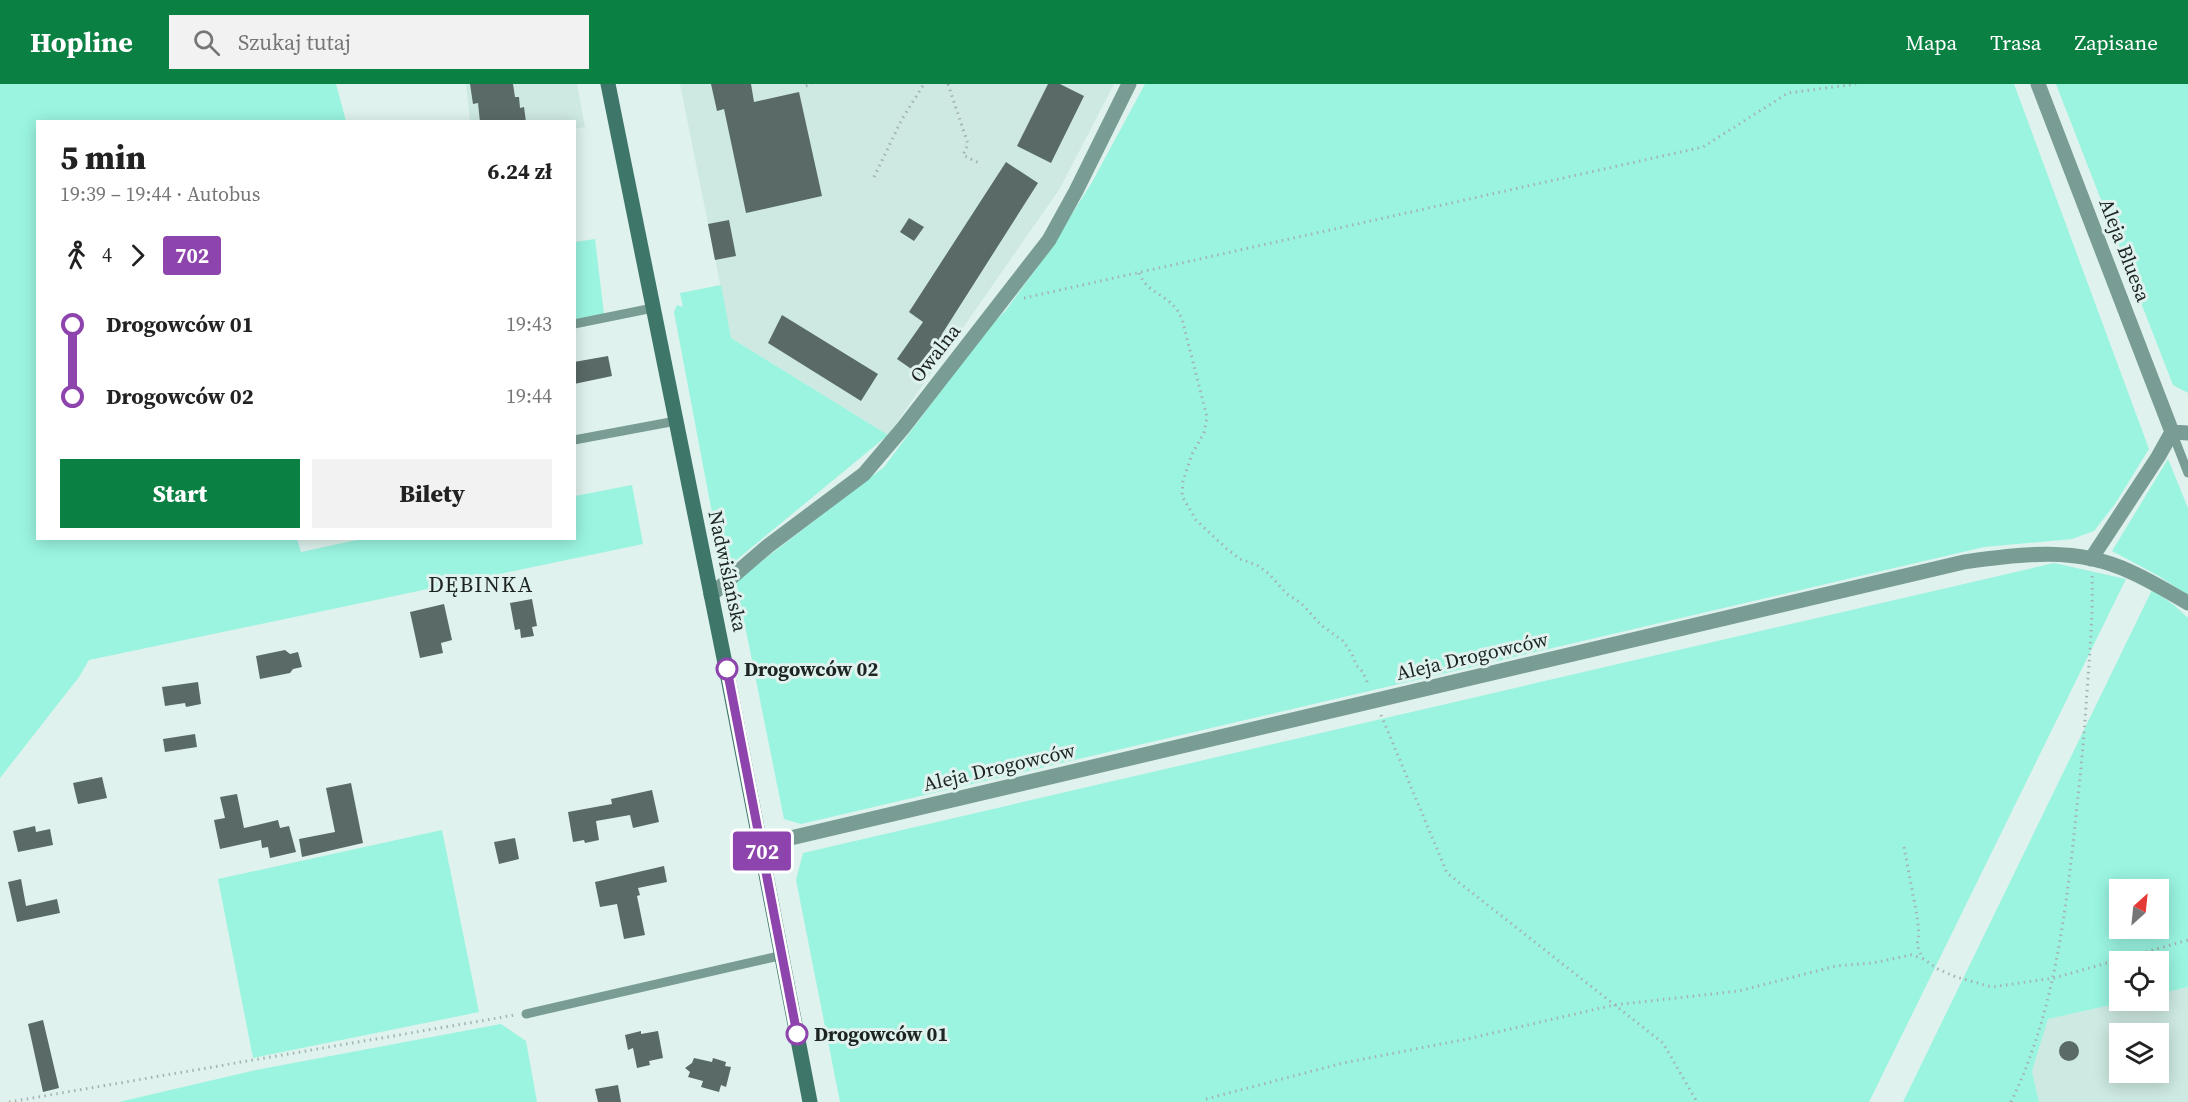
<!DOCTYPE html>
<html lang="pl">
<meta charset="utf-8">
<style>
:root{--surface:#fff;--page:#f2f2f2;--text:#222;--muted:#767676;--accent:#0b8043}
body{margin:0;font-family:"Source Serif 4",serif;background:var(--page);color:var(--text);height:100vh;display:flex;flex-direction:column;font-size:22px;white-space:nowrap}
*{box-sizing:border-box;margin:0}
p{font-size:20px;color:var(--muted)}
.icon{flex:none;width:33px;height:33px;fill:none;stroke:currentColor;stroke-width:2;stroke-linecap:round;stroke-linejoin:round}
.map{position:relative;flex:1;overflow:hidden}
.side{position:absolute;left:36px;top:36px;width:540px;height:420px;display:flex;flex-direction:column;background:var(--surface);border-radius:0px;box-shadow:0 3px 15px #0003}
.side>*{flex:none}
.badge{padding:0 12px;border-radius:4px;font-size:21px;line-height:39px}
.needle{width:39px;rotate:27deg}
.fabs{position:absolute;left:2109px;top:795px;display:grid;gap:12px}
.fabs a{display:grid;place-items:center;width:60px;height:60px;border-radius:0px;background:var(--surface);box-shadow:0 3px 15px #0003;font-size:30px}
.map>.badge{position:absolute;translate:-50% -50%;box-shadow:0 0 0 3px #fff}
.legs{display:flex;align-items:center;gap:9px;height:66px;padding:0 24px;font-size:20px}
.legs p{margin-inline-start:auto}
.overview{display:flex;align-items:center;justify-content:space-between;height:102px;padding:0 24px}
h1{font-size:33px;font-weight:800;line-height:45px}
.button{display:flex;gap:12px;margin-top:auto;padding:12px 24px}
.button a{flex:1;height:69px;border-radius:0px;background:var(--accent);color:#fff;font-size:24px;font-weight:800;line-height:69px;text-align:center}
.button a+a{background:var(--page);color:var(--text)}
ul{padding:0 24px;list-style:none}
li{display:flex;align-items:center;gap:21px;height:72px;font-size:22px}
li i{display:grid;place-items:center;width:9px;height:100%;margin:0 8px;background:currentColor}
li i::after{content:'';width:15px;height:15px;margin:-8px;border:4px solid;border-radius:50%;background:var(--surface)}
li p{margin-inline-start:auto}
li:first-child i{background:linear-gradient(#0000 50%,currentColor 0)}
li:last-child i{background:linear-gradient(currentColor 50%,#0000 0)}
header{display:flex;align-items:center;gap:36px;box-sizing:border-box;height:84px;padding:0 30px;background:var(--accent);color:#fff}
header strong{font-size:28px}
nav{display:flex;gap:33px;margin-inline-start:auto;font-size:21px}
.search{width:420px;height:54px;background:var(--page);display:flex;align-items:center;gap:15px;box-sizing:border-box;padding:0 21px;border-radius:0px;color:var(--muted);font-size:22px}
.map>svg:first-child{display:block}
.built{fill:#cde9e1;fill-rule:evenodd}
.green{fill:#9af4e0;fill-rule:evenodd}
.building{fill:#5a6a66}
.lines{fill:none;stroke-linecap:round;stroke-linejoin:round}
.path{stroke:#a4b3af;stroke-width:3;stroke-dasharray:1.5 4.5;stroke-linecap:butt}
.service{stroke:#799d94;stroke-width:9}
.minor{stroke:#799d94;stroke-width:15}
.secondary{stroke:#3e766a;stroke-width:15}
.line-1-casing{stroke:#fff;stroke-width:14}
.line-1{stroke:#8e44ad;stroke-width:9}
.stop-1-dot{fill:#fff;stroke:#8e44ad;stroke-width:3}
.labels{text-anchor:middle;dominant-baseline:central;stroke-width:6;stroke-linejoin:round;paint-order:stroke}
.street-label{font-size:20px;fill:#1d2422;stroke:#dff2ed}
.stop-label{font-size:20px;font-weight:bold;fill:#1d2422;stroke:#dff2ed;text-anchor:start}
.quarter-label{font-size:22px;letter-spacing:1.5px;fill:#1d2422;stroke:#dff2ed}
</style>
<header>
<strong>Hopline</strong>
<div class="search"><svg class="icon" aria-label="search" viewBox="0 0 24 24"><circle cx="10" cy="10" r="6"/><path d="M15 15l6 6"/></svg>Szukaj tutaj</div>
<nav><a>Mapa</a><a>Trasa</a><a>Zapisane</a></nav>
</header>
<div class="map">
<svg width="2188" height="1018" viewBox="0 0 2188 1018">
<rect width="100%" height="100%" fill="#dff2ed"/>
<!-- built -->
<path class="built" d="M466 0H577L585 43 575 45 574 38 470 37Z
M680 0H1114L1059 106 888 351 731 254Z
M2188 903V1018H2039L2032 987 2048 935 2129 917 2158 916 2159 910ZM2120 950H2158V988H2120Z"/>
<!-- green -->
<path class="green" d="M0 0H336L346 37 38 38V454L297 455 301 468 366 454H574L575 412 632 401 643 460 89 576 79 593 0 694Z
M1145 0H2014L2149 365 2115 420 2094 447 2072 455 1984 463 801 740 784 735 736 497 884 383 985 248 1006 226 1043 175 1091 100Z
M2056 0H2188V309L2173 301Z
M595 155 604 230 575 236V158Z
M721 201 731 254 888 351 723 487 674 228 677 221 683 223 680 209Z
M2168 375 2188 424V511L2157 491 2112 467Z
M2054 479 2126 495 1869 1018H840L796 796 803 769Z
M2152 506 2174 521 2188 534V903L2159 910 2158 878H2120V916L2129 917 2048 935 2032 987 2039 1018H1903ZM2120 806H2158V844H2120Z
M442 746 479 928 253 974 218 795Z
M501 940 526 957 537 1018H119L256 986Z"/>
<!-- building -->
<path class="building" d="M470 0H513L515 13H519L520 24 524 23 526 38H480L478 19 473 20Z
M711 0H751L754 18 799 8 822 112 746 129 724 25 717 27Z
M1048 0H1060L1084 12 1051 79 1017 62Z
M1006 78 1038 99 942 250 947 253 920 291 897 275 923 238 909 228Z
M909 134 924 143 914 157 900 148Z
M729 136 736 172 715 176 708 140Z
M782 231 878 290 861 317 768 259Z
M608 272 612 292 574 300V278Z
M532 515 537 542 532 543 534 552 521 554 520 545 515 546 510 519Z
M444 520 452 556 441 559 443 569 420 574 410 528Z
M285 566 290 570 298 568 302 583 293 585 290 589 260 595 256 572Z
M198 598 201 620 186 623 185 619 165 622 162 603Z
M195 650 197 663 165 668 163 655Z
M102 693 107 714 78 720 73 699Z
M351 699 363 759 302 773 299 755 335 748 326 704Z
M652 706 659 738 633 744 630 731 596 737 599 756 585 759 584 756 573 758 568 728 612 720 611 715Z
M237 710 244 744 278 736 280 744 289 742 296 768 270 774 268 763 262 764 261 756 220 765 214 736 225 734 220 713Z
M35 742 36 748 50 745 53 761 18 768 13 747Z
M515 754 519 775 499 780 494 758Z
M664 782 667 798 638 804 640 811 637 812 645 851 624 855 617 820 600 823 595 798Z
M21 795 26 822 57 815 60 829 17 838 8 798Z
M43 936 59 1004 43 1008 28 940Z
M641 947V950L658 947 663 974 649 977 650 981 637 984 633 964 628 966 625 951Z
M2059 967a10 10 0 1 1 20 0a10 10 0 1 1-20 0Z
M694 974 712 978 713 974 726 978 725 982 731 983 726 1003 721 1001 719 1008 701 1003 703 997 688 993 690 988 685 984 692 979Z
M618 1001 621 1018H598L595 1005Z"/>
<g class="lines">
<!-- path -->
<path class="path" d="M948 0 968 60 963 71 981 80
M806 2 812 0
M874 93 902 35 924 0
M1139 189C1148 212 1171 209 1182 235L1207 333 1204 349 1192 370 1183 397 1182 412 1196 436 1227 465 1240 475 1257 481 1269 490 1287 510 1301 519 1321 541 1343 557 1352 570 1356 581 1363 588 1369 602
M1024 214 1703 63 1788 9 1856 0
M1381 631 1447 789 1663 959 1697 1018
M1904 763 1917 832 1919 849 1917 861 1922 874 1938 885 1956 893 1992 903 2054 894 2188 856
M1206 1015 1343 979 1467 955 1614 921 1739 907 1836 882 1872 879 1911 871 1922 874
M9 1018 515 931
M2011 1018C2060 917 2068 805 2080 694 2084 656 2086 619 2089 581 2091 550 2093 520 2092 490"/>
<!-- service -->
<path class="service" d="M574 240 653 224
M2172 348 2188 389
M574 356 676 337
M526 930 783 871"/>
<!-- minor -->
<path class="minor" d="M2038 0 2172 348
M2091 475 2158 373 2172 348 2188 349
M711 511 768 462 864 390 903 344 1049 156 1076 107 1129 0
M761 761 1964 478C2021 470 2077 462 2131 488 2151 497 2169 508 2188 519"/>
<!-- secondary -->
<path class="secondary" d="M608 0 729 599 810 1018"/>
</g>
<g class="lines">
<defs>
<path id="line-1" d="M727 585 797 950"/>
</defs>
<!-- line-1 casing -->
<use href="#line-1" class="line-1-casing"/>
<!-- line-1 -->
<use href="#line-1" class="line-1"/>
</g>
<!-- markers -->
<g class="stop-1-dot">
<circle cx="727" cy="585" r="10"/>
<circle cx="797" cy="950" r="10"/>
</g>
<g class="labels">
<!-- street labels -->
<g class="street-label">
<text transform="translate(2125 166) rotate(69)">Aleja Bluesa</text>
<text transform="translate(935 269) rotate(-52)">Owalna</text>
<text transform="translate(728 487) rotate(78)">Nadwiślańska</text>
<text transform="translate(1472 572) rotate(-13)">Aleja Drogowców</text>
<text transform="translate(999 683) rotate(-13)">Aleja Drogowców</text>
</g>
<!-- stop labels -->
<g class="stop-label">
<text x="744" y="585">Drogowców 02</text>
<text x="814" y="950">Drogowców 01</text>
</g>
<!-- quarter labels -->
<g class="quarter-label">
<text x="481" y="500">DĘBINKA</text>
</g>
</g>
</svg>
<div class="fabs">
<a><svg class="needle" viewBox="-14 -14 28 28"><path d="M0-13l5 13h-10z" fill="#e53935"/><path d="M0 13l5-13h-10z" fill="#767676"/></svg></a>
<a><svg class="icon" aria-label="locate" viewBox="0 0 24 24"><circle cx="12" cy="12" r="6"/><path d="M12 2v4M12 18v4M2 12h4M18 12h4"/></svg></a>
<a><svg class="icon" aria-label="layers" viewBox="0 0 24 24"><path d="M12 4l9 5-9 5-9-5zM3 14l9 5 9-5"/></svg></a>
</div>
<b class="badge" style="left:762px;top:767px;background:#8e44ad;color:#fff">702</b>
<section class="side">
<div class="overview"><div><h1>5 min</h1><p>19:39 – 19:44 · Autobus</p></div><b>6.24 zł</b></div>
<div class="legs"><svg class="icon" aria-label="walk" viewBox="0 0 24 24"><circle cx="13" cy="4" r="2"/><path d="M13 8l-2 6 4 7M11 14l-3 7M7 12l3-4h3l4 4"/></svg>4<svg class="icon" aria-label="forward" viewBox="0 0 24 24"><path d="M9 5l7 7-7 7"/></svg><b class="badge" style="background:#8e44ad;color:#fff">702</b></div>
<ul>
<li><i style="color:#8e44ad"></i><b>Drogowców 01</b><p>19:43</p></li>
<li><i style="color:#8e44ad"></i><b>Drogowców 02</b><p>19:44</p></li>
</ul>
<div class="button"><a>Start</a><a>Bilety</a></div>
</section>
</div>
